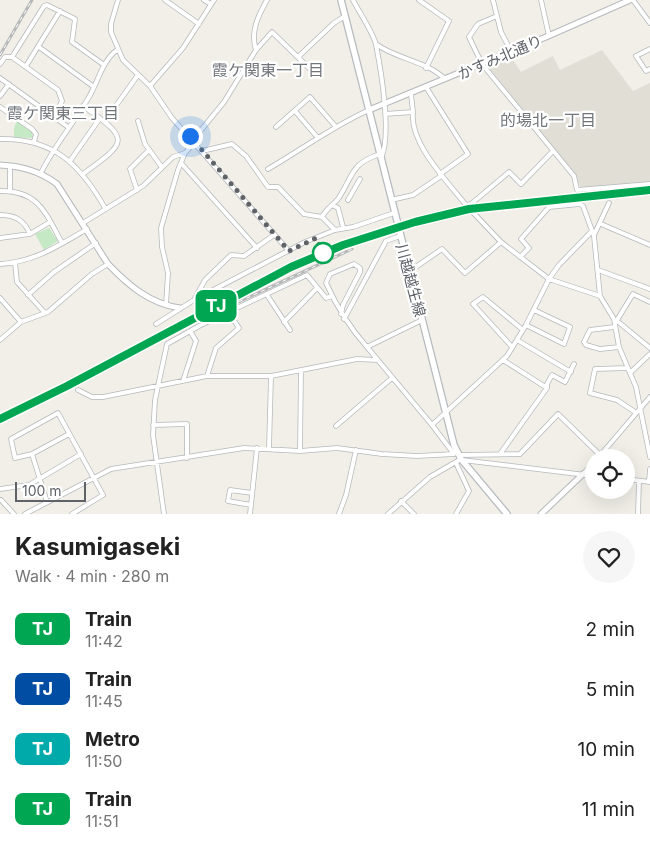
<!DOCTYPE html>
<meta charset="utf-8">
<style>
:root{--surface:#fff;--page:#f6f6f6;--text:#222;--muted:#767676}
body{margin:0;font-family:Inter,"Noto Sans JP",sans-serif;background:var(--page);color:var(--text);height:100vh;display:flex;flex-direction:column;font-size:19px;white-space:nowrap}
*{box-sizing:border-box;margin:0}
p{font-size:16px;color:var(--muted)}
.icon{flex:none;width:28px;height:28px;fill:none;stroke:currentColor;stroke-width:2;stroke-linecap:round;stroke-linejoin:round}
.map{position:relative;height:514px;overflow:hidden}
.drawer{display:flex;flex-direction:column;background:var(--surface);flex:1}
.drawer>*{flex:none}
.badge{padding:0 10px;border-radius:8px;font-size:18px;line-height:32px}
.tools{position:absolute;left:585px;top:449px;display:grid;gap:10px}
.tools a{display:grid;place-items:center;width:50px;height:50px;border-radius:50%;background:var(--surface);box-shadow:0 5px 20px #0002;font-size:25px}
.scale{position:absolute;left:15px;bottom:12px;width:71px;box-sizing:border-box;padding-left:5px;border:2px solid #5f6368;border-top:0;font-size:14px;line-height:18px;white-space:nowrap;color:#5f6368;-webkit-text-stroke:4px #fff;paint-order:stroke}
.you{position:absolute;width:25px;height:25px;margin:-12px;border:4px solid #fff;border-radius:50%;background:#1a73e8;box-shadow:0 0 0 8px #1a73e833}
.map>.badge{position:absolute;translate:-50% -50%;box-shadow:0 0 0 2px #fff}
.round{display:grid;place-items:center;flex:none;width:52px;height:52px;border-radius:26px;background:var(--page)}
.headline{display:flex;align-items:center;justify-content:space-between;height:85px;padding:0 15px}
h1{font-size:24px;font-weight:700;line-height:38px}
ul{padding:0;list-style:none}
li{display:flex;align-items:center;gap:15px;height:60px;padding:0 15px}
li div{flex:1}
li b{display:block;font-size:19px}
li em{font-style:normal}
li .badge{min-width:55px;font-weight:700;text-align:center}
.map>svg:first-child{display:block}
.education{fill:#e1ded6}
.green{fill:#c5e8c5}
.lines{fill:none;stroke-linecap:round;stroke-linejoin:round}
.minor-casing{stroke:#b5b8bc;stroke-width:5.5}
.tertiary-casing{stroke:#b5b8bc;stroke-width:7}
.secondary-casing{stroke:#b6babf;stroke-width:8}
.minor{stroke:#fff;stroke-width:4}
.tertiary{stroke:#fff;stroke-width:5}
.secondary{stroke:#fff;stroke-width:5.5}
.rail-casing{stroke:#b6b7b8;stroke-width:3}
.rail{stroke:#fff;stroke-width:1;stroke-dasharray:4;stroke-linecap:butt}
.line-casing{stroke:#fff;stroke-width:11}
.line{stroke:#00a651;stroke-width:8}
.walk{stroke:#5f6368;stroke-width:5;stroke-dasharray:0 9}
.stop-dot{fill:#fff;stroke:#00a651;stroke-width:2.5}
.labels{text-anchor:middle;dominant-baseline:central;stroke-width:4.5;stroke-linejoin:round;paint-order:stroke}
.street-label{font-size:15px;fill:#5f6368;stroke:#fff}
.neighbourhood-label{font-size:16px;fill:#70757a;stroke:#fff}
</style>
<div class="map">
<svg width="650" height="514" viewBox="0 0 650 514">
<rect width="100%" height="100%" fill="#f1efe8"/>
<!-- education -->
<path class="education" d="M602 50 633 91 650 83V183L581 189 575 174 489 68 511 57 521 72 553 56 560 70Z"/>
<!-- green -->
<path class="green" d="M17 120 32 131 33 138 14 137V129Z
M49 228 58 241 44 250 35 234Z"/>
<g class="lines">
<defs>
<path id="minor" d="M118 0 111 24V32L123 60 150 86 172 118 289 251
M165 0 199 24
M204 0 211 4
M353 0C359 12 374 34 376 45 381 70 392 136 381 158
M419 0 449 21 426 68
M493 0 501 32 511 51
M541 0 549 36
M633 0 650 23
M497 16 478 24 469 37 482 64 574 176 577 190 650 184
M376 44C396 59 427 61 445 79
M39 47 94 87
M650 49 636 56 646 71 650 69
M256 50C250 32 258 16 267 0
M12 57 44 6 47 5 75 19 72 42 104 65
M298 57 334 23 345 16
M0 64 5 57H12L58 90 62 101 56 113 57 119
M26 66 60 11
M0 78 68 127
M150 86 183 48 214 0
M426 87 468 154 440 174
M411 94 413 112
M0 96 9 84
M0 107 32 129 36 134 34 142
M295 111 318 138
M385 114 413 112C409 143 447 181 466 205L471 204 509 172 521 184 553 151
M105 121 138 75
M138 121 145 144 161 166
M276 127 310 97 336 127
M0 139C53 138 80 164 105 208
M193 140 224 102 256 50 272 32 313 72
M202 151 232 144 246 156 268 187H278L304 214 322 217
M70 161 100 118
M181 163 257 248
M268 169C301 150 333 126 369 110
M41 173C54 146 74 123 89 97 98 82 102 61 117 50
M83 174C129 141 130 139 83 106
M137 190 130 169 149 150
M0 191C39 190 46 214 62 243
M10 191V166
M348 200 360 179
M391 200 413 195 441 176
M332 205 338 208 343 227
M466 205 501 242
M0 215C15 215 24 220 30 234
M83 223 143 186 173 157 185 153
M601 224 650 245
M335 230 322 217C326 209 333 205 338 199 354 175 350 164 380 154
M592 231 559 265 549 279 600 296
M594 235 609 203
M0 238 30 234 50 222
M520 257 529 248 521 239 549 207 580 204 583 206 594 236 600 296 614 319 619 347 636 387 650 457
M15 263 17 282 45 313
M0 264C34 262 58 246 87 229
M598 270 650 289
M28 295 54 272 96 243
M267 295 290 330
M0 298 21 322
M194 300 205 280 231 255 244 256 274 235
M166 305 168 273 162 247 161 228 178 170 185 153 194 143
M341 314 343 305 360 272V268L354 264 330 274 326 283C337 307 349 327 367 347L422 320
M344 319 386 241 400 236
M616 320 650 348
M617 320 633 294 650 302
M284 322 317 288
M156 324 194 300 305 242 335 230 353 227 394 213
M526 325 564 344 570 327 534 310
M614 327 590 330 584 342 586 345 600 349 619 347
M0 340 21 322 48 312 92 274 108 264
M517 340 571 372
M367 347 432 425
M512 347 473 304 483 297 523 330
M503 360 547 388V384L552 375 565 382 574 364
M628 368 595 369 590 393 617 400 635 412
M630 373 650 354
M207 376 216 348 239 328 229 313
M271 376 357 359 377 360
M183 381 196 341 190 331
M78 390 92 397H103L207 376H271L269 449
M153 425 187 424V458
M336 426 392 378
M69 434 32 454 15 458 11 439 58 413 103 495 72 514
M300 451 301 370
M32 454 47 502
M500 454 547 388
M459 455 520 454 558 414 600 455
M598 458 650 397
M462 460 594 476
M456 463 469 491 456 514
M583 474 594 462
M626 479 650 482
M649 482 650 469
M0 489 29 485 81 454
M1 500 14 514
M401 501 414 514
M251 505 228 501 230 490 252 493
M25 514 111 469 244 448 300 451 337 448 382 454 417 456 454 454 432 425 507 356 526 325 549 279 501 242 465 273 442 249 410 271
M164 514 153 435 155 400 167 344 199 326 307 275 326 298 332 296
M250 514 257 448
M339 514 346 495 356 450
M388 514 430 477 461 459
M638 514 639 481"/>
<path id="tertiary" d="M369 110 546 37 630 0
M0 165C22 166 40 171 57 184L108 264C128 285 150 304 180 308
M541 514 583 474"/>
<path id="secondary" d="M341 0 454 445 461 459 507 514"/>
</defs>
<!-- minor casing -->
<use href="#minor" class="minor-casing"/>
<!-- tertiary casing -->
<use href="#tertiary" class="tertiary-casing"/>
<!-- secondary casing -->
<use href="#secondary" class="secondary-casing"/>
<!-- minor -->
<use href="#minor" class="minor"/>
<!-- tertiary -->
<use href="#tertiary" class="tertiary"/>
<!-- secondary -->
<use href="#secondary" class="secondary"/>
<defs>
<path id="rail" d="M0 55 32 0
M232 305 352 249
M0 419 67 386 291 267 343 245 415 222 469 209 650 190"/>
</defs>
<!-- rail casing -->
<use href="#rail" class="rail-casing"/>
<!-- rail -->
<use href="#rail" class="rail"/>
</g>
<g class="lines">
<defs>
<path id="line" d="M0 419 67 386 291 267 343 245 415 222 469 209 650 190"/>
</defs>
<!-- line casing -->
<use href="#line" class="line-casing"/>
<!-- line -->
<use href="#line" class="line"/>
<!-- walk -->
<path class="walk" d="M190 136 289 251 316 238 323 253"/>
</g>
<!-- markers -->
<circle class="stop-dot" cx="323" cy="253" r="10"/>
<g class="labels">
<!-- street labels -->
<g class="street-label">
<text transform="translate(500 57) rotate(-23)">かすみ北通り</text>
<text transform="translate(411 280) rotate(75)">川越越生線</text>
</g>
<!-- neighbourhood labels -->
<g class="neighbourhood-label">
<text x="268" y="70">霞ケ関東一丁目</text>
<text x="63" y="113">霞ケ関東三丁目</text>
<text x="548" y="120">的場北一丁目</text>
</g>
</g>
</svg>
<div class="tools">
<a><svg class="icon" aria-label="locate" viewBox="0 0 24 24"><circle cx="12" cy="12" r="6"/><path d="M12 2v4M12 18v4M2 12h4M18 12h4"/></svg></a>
</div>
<div class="scale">100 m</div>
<div class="you" style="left:190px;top:136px"></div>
<b class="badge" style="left:216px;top:306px;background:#00a651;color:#fff">TJ</b>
</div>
<section class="drawer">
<div class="headline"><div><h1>Kasumigaseki</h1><p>Walk · 4 min · 280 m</p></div><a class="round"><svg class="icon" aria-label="heart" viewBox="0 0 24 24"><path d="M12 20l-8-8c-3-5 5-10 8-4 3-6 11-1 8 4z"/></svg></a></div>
<ul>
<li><span class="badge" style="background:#00a651;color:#fff">TJ</span><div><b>Train</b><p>11:42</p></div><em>2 min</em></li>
<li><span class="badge" style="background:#004da3;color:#fff">TJ</span><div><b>Train</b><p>11:45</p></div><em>5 min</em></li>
<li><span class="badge" style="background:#01aaaa;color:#fff">TJ</span><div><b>Metro</b><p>11:50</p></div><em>10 min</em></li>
<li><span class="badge" style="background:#00a651;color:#fff">TJ</span><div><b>Train</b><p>11:51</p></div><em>11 min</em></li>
</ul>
</section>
